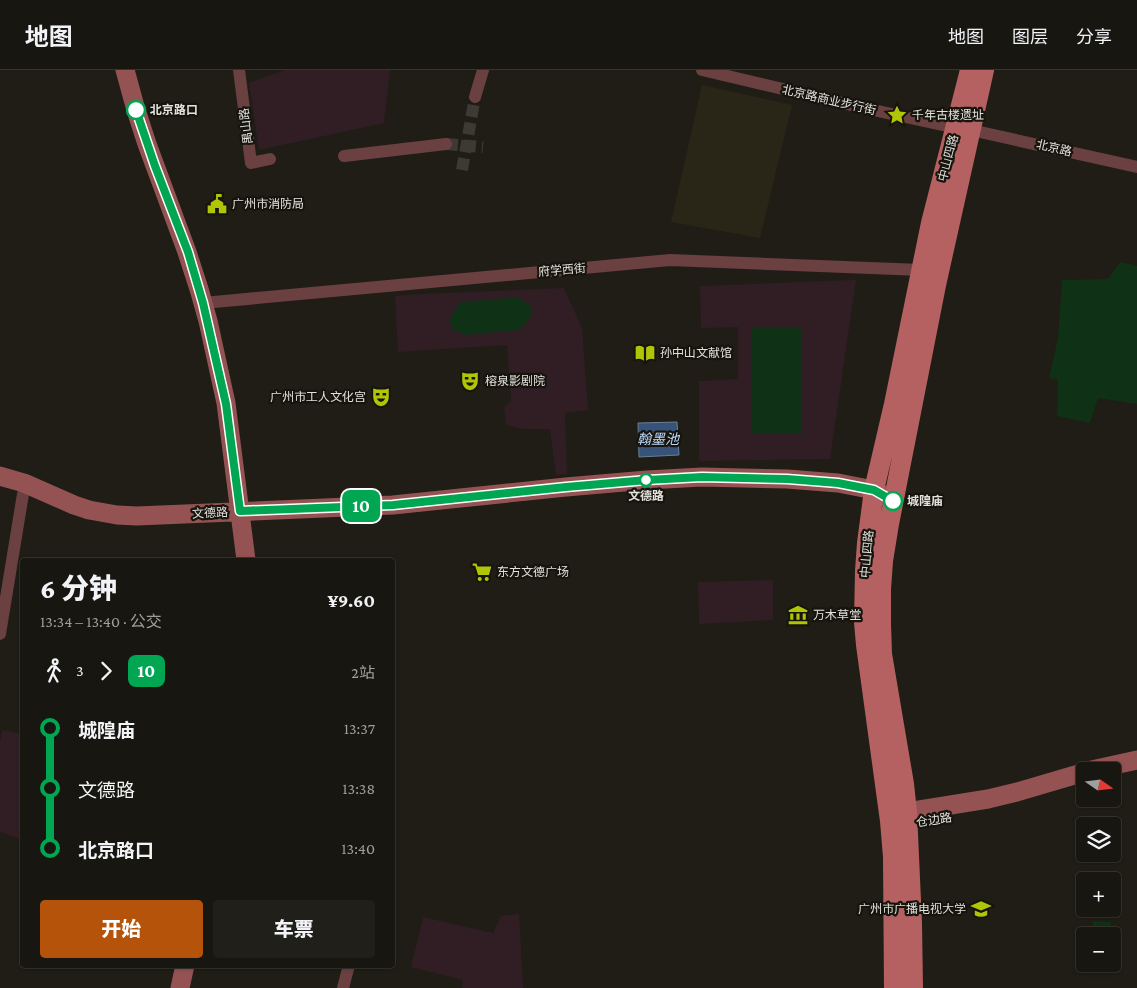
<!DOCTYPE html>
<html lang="zh">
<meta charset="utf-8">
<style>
:root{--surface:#171610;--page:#201f19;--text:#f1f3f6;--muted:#9e9f9f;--line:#363530;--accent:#b45309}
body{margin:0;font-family:"Crimson Pro","Noto Sans SC",serif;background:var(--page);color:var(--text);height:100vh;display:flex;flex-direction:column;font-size:19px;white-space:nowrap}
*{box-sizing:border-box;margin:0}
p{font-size:16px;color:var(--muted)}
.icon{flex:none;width:28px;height:28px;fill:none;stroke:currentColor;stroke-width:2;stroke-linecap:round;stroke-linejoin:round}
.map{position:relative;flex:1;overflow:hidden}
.details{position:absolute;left:20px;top:488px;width:375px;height:410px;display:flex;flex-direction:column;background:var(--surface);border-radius:5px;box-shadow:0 1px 4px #0004,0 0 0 1px var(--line)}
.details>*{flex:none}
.badge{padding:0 10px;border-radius:8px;font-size:18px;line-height:32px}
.needle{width:32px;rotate:104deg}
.tools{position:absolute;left:1076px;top:692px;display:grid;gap:10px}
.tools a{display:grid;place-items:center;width:45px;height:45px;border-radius:5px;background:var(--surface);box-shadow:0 1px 4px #0004,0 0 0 1px var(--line);font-size:25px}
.map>.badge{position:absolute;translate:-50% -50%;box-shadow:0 0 0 2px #fff}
.legs{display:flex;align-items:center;gap:8px;height:55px;padding:0 20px;font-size:16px}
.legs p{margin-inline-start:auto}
.headline{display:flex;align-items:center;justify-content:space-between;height:85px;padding:0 20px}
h1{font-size:28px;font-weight:800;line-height:38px}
.action{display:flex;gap:10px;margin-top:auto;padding:10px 20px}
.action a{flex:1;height:58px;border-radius:5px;background:var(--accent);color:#fff;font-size:20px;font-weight:800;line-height:58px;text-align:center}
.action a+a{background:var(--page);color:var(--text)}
ul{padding:0 20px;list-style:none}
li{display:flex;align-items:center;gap:18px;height:60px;font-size:19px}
li i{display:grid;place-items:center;width:8px;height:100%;margin:0 6px;background:currentColor}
li i::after{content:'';width:12px;height:12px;margin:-6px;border:4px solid;border-radius:50%;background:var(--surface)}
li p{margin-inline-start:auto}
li:first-child i{background:linear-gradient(#0000 50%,currentColor 0)}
li:last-child i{background:linear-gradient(currentColor 50%,#0000 0)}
header{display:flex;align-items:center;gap:30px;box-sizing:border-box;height:70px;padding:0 25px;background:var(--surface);border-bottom:1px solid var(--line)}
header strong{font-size:24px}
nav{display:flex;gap:28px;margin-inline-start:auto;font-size:18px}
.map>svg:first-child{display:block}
.built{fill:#292618}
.education{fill:#311e24}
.green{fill:#0f3116}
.water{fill:#375377;stroke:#6a7e95}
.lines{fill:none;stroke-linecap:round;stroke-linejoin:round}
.street-tunnel{stroke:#3c3a33;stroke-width:12;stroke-dasharray:12 6;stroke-linecap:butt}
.street{stroke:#6a4040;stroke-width:12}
.secondary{stroke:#945352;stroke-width:19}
.primary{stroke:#b56161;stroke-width:20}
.line-1-casing{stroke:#fff;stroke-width:11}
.line-1{stroke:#00a651;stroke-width:8}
.stop-1-dot{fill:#fff;stroke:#00a651;stroke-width:2.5}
.labels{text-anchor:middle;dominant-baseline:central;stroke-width:4.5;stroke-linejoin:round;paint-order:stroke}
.street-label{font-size:12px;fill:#e2e1dc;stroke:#16140d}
.stop-label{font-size:12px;font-weight:bold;fill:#e2e1dc;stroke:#16140d;text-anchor:start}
.poi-label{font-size:12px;fill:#e2e1dc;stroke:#16140d;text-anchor:start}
.water-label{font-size:14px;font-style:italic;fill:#bbd7fc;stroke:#16140d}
</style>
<header>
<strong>地图</strong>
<nav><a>地图</a><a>图层</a><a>分享</a></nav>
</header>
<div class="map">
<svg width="1137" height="918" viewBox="0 0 1137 918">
<rect width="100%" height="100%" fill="#1f1d15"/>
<!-- built -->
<path class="built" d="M702 15 792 35 760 168 671 152Z"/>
<!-- education -->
<path class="education" d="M285 0H390L384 53 259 80 249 13Z
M856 210 830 389 699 391V311L738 309V257L701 258 700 216Z
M564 218 582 258 588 340 565 343 567 404 556 405 550 359H523L506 355 504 337 511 331 507 275 398 282 395 226 421 224Z
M773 510V550L699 554 698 512Z
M2 660 22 664V770L0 762V672Z
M519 844 523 918H462L463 910 411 897 423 847 493 863 501 846Z"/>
<!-- green -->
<path class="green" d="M1120 192 1137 196V334L1098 328 1090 353 1057 346 1058 310 1049 308 1058 268 1062 210 1108 209Z
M517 227 531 236V246L520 260 466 265 452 259 450 251 451 245 461 232Z
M751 258H801V363H751Z
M1093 851 1111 852V866H1092Z"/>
<!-- water -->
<path class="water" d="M677 352 679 385 639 387 638 353Z"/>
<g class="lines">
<!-- street-tunnel -->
<path class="street-tunnel" d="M446 74 483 77
M462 100 475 27"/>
<!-- street -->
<path class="street" d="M239 0 251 93 270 89
M702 0 855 36 956 58
M475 27 483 0
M971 60 1137 97
M344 86 446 74
M203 233 670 190 921 200
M0 564 23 424
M343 918 349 895"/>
<!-- secondary -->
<path class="secondary" d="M125 0 136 40 147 74 187 182 199 219 208 251 226 333 246 490
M0 406 24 413 74 435 89 440 117 445 137 446 393 435 566 417 647 410 702 407 787 409 838 413 874 420 888 428
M1087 701 1137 690
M894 749 907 742 988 729 1017 722 1085 702
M180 918 185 895"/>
<!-- primary -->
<path class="primary" d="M894 918 893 787 890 751 866 575 864 552 865 501 867 473 874 420 894 334 931 153 970 0
M913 918 912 853 907 742 904 714 882 584 881 554V519L883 491 889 454 936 215 984 0"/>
</g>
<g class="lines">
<defs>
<path id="line-1" d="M136 40 155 96 188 182 203 233 226 334 240 441 393 435 566 417 647 410 702 407 787 409 838 413 874 420 893 431"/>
</defs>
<!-- line-1 casing -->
<use href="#line-1" class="line-1-casing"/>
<!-- line-1 -->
<use href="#line-1" class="line-1"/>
</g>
<!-- icons -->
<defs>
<symbol id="sight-bare" viewBox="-9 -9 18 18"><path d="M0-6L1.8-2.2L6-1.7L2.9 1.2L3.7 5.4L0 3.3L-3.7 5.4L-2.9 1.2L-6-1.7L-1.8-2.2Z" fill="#afc506" stroke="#16140d" stroke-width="2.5" paint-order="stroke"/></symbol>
<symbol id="civic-bare" viewBox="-9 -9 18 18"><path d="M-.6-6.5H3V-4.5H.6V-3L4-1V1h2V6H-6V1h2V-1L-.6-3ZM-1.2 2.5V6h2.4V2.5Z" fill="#afc506" stroke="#16140d" stroke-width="2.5" paint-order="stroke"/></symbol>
<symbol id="library-bare" viewBox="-9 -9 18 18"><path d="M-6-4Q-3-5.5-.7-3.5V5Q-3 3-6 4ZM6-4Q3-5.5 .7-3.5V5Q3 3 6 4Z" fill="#afc506" stroke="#16140d" stroke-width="2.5" paint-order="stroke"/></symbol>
<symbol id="theatre-bare" viewBox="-9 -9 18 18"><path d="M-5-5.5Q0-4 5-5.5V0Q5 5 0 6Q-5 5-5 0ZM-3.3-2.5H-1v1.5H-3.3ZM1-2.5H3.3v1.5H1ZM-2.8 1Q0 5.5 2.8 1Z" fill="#afc506" stroke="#16140d" stroke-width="2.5" paint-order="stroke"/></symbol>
<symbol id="supermarket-bare" viewBox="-9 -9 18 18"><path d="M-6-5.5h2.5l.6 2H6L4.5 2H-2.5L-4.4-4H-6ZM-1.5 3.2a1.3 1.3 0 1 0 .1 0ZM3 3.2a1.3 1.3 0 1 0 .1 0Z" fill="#afc506" stroke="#16140d" stroke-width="2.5" paint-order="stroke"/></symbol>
<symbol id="museum-bare" viewBox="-9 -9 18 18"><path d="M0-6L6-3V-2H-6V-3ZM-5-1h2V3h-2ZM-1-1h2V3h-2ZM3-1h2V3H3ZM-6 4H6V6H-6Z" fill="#afc506" stroke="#16140d" stroke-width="2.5" paint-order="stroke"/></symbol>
<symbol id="university-bare" viewBox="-9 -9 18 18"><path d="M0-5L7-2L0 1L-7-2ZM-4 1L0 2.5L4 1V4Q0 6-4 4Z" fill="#afc506" stroke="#16140d" stroke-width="2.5" paint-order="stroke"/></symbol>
</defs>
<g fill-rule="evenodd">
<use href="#sight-bare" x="883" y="31" width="28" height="28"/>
<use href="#civic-bare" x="203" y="120" width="28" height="28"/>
<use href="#library-bare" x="631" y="269" width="28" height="28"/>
<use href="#theatre-bare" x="456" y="297" width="28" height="28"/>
<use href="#theatre-bare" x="367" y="313" width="28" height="28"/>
<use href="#supermarket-bare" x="468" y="488" width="28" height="28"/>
<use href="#museum-bare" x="784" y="531" width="28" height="28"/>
<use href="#university-bare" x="967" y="825" width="28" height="28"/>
</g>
<!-- markers -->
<g class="stop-1-dot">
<circle cx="136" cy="40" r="9"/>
<circle cx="646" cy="410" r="6"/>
<circle cx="893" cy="431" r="9"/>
</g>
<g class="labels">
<!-- street labels -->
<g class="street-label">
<text transform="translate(829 30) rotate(13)">北京路商业步行街</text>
<text transform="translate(246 56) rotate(-97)">禺山路</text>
<text transform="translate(1054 78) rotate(13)">北京路</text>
<text transform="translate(948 88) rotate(-75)">中山四路</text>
<text transform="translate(562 200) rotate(-5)">府学西街</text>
<text transform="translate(210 443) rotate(-3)">文德路</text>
<text transform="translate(867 484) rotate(-85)">中山四路</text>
<text transform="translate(934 750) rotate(-9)">仓边路</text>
</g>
<!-- stop labels -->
<g class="stop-label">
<text x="150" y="40">北京路口</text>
<text x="646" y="426" text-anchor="middle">文德路</text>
<text x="907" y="431">城隍庙</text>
</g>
<!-- poi labels -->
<g class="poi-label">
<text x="912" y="45">千年古楼遗址</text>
<text x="232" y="134">广州市消防局</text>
<text x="660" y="283">孙中山文献馆</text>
<text x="485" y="311">榕泉影剧院</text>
<text x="366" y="327" text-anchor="end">广州市工人文化宫</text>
<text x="497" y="502">东方文德广场</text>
<text x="813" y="545">万木草堂</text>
<text x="966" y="839" text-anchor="end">广州市广播电视大学</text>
</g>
<!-- water labels -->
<g class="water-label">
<text x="658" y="369">翰墨池</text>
</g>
</g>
</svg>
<div class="tools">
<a><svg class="needle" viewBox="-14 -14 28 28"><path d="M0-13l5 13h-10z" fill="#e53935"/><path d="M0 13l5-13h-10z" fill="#9e9f9f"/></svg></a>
<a><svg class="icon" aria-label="layers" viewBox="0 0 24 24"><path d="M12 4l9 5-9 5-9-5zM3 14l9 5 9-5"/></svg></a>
<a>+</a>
<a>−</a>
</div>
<b class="badge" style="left:361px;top:436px;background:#00a651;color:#fff">10</b>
<section class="details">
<div class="headline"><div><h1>6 分钟</h1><p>13:34 – 13:40 · 公交</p></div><b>¥9.60</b></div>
<div class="legs"><svg class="icon" aria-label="walk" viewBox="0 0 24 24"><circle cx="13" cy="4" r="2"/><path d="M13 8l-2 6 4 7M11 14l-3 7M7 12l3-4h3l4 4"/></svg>3<svg class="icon" aria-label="forward" viewBox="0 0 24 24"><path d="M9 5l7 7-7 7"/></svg><b class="badge" style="background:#00a651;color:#fff">10</b><p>2站</p></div>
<ul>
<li><i style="color:#00a651"></i><b>城隍庙</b><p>13:37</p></li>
<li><i style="color:#00a651"></i><span>文德路</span><p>13:38</p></li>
<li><i style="color:#00a651"></i><b>北京路口</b><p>13:40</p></li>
</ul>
<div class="action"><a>开始</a><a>车票</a></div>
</section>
</div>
